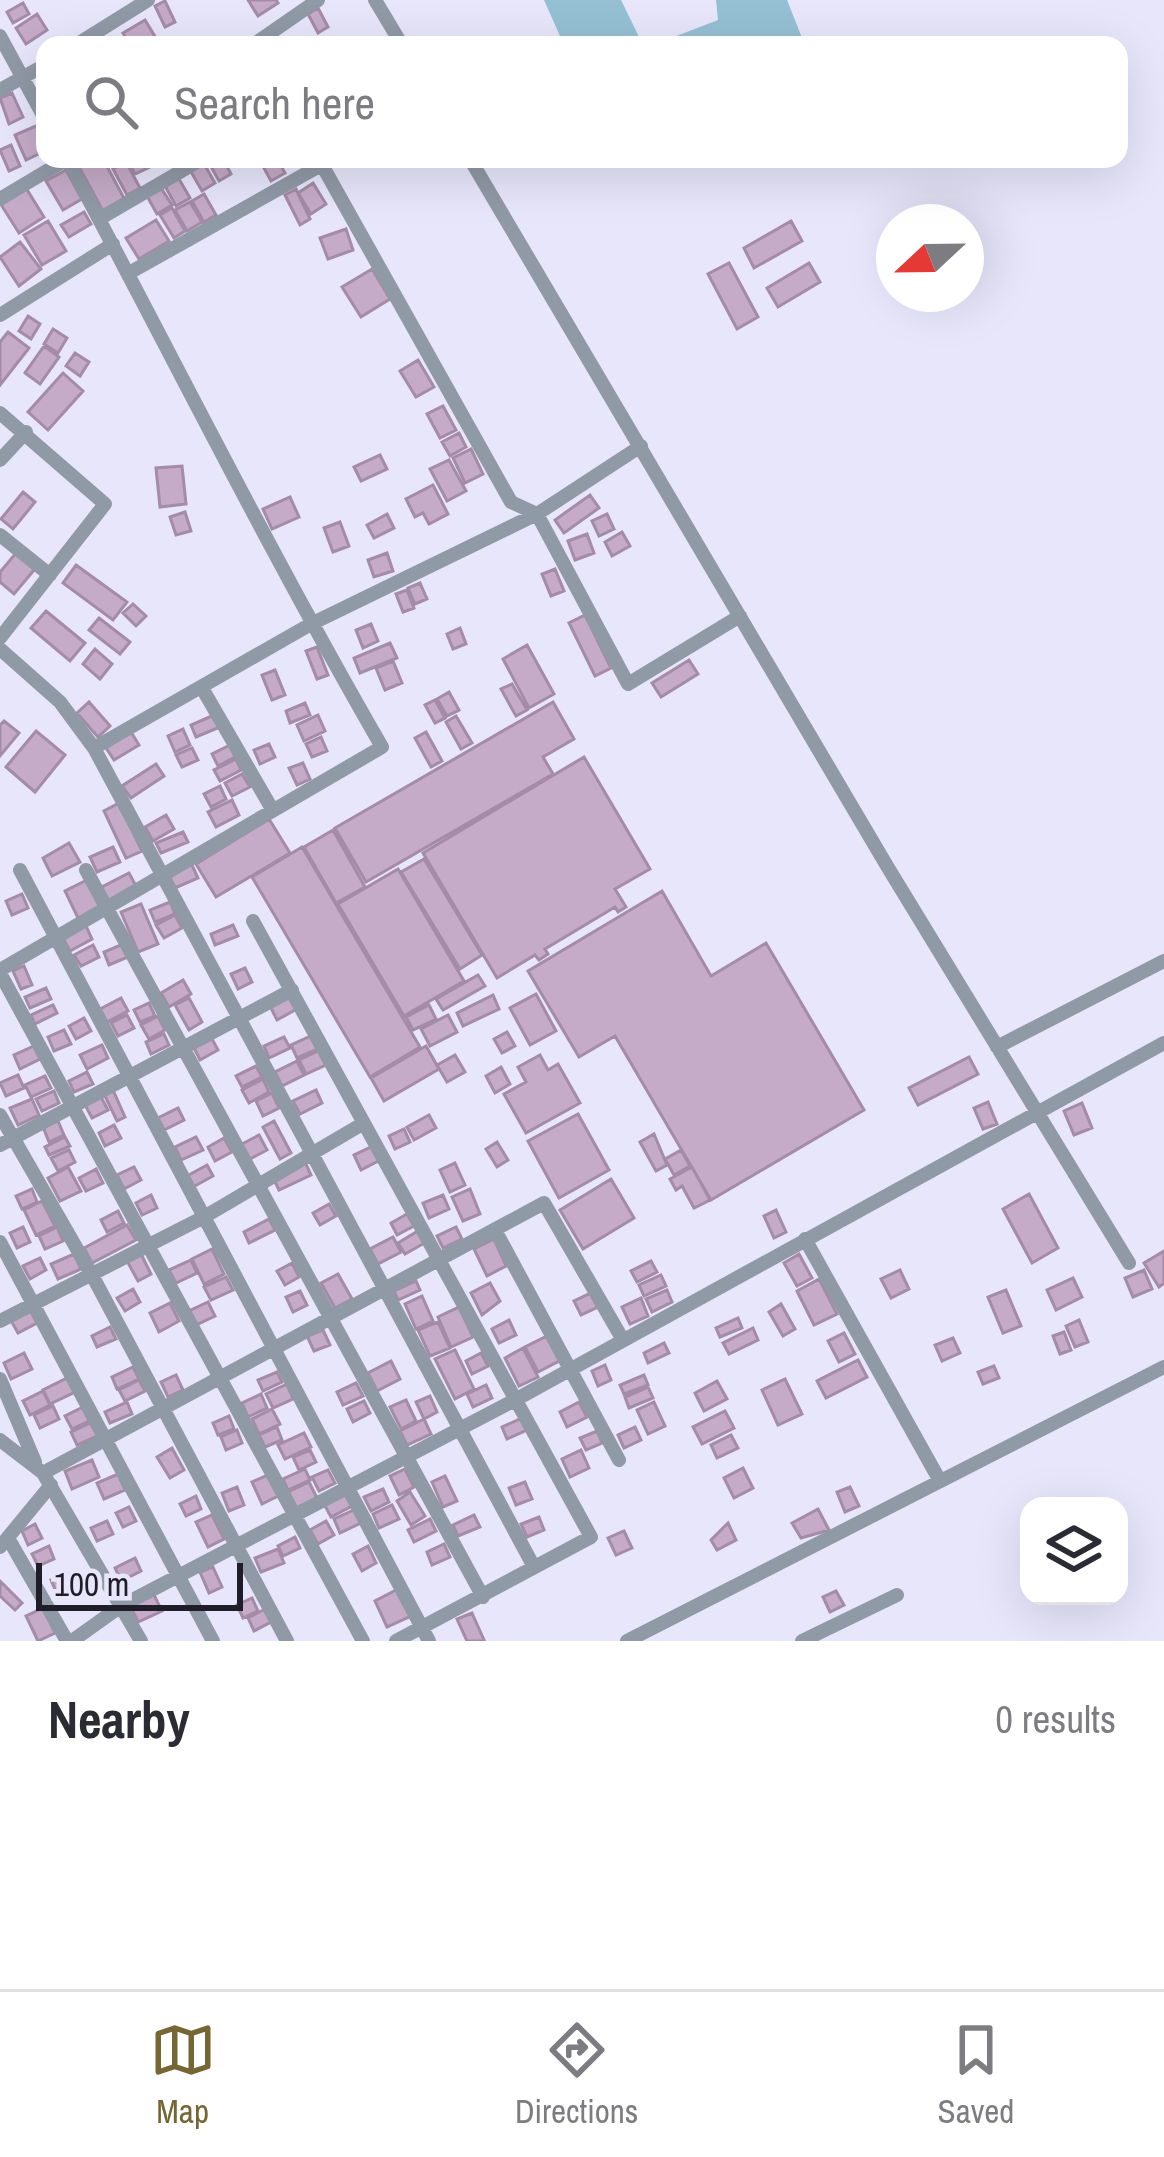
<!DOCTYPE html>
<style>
:root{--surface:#fff;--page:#f7f7f7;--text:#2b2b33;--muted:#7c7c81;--line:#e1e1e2;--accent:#756634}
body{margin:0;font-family:"Archivo Narrow",sans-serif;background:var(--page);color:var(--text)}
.controls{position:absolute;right:36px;bottom:36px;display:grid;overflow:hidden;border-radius:24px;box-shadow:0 12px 48px #0002}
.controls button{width:108px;height:108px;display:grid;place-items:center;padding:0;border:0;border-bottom:3px solid var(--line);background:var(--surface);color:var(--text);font:60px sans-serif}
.compass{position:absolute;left:876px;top:204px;width:108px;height:108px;border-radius:50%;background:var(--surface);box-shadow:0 12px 48px #0002;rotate:248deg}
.scale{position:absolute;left:36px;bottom:30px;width:207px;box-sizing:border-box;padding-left:12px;border:6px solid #1f1d2a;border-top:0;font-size:33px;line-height:42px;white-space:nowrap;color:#1f1d2a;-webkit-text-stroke:9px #e8e6fb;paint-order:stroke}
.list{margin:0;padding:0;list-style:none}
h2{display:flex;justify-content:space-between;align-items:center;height:156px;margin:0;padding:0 48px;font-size:51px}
h2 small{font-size:39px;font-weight:400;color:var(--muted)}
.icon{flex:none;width:66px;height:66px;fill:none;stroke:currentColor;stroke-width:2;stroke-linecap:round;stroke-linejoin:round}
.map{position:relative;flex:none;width:1164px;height:1641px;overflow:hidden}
.search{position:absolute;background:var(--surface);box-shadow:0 12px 48px #0002;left:36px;right:36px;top:36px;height:132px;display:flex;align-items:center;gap:30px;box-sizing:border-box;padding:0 42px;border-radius:24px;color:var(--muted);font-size:45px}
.sheet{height:348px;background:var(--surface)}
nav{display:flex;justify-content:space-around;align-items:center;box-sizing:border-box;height:168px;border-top:3px solid var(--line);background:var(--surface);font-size:33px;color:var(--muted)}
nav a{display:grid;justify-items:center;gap:6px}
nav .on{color:var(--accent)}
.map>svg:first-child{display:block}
.water{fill:#95c0d3}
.building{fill:#c5abc7;stroke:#a48ba6;stroke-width:3}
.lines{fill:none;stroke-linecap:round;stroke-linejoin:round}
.minor{stroke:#9099a6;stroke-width:14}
</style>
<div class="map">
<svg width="1164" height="1641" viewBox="0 0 1164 1641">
<rect width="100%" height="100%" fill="#e8e6fb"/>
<path class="water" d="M544 0H621L643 45H564Z
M716 0H787L804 43 653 45 718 20Z"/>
<path class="building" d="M248 0H276L278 3 258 16Z
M165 1 175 22 165 27 155 6Z
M23 3 29 14 13 23 7 12Z
M318 8 328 27 318 33 308 14Z
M37 14 47 30 26 44 16 28Z
M145 20 159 43 130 45 123 33Z
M12 93 23 117 9 124 0 98Z
M38 125 45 151 26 160 15 135Z
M11 145 20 166 9 171 0 150Z
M83 159H103L125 200 103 211 77 163Z
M127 159H151L154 165 135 174Z
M223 159 231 174 219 181 209 163Z
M259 159H277L285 173 271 181Z
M126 162 140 188 127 195 113 169Z
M203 162 215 183 202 191 190 170Z
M66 170 82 199 63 210 46 181Z
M179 179 190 198 176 206 165 186Z
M313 183 326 204 311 214 298 193Z
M26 188 44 217 19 233 0 203Z
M161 188 172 205 157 214 147 196Z
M296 189 310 219 300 225 285 195Z
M204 194 216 215 204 222 192 201Z
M190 202 202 222 187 231 175 210Z
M172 208 185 231 174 238 160 215Z
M84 212 91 224 69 237 61 225Z
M156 220 169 241 139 259 126 238Z
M48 221 66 251 42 265 24 235Z
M791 221 802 241 754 268 744 248Z
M346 229 353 250 328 259 320 238Z
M20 242 41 269 19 286 0 257Z
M729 263 758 317 737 329 708 274Z
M809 263 820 282 778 307 767 288Z
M372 269 390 299 361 317 342 287Z
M28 316 40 324 31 339 19 331Z
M53 329 67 338 58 353 44 344Z
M8 332 29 348 0 385V342Z
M44 346 59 357 40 384 25 373Z
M75 353 89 362 80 376 66 366Z
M418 360 434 387 416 397 400 371Z
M63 373 83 391 48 430 28 412Z
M443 406 456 430 440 438 427 414Z
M459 433 466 447 450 456 442 442Z
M471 449 483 474 465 483 453 458Z
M380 455 387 469 361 481 354 467Z
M449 460 466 491 447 501 430 469Z
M182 466 186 504 160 507 156 468Z
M433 485 448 514 429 524 423 513 415 517 406 499Z
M23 492 35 502 13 529 1 519Z
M590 495 599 508 564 533 555 520Z
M290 497 299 517 272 529 263 509Z
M185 512 191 531 176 535 170 517Z
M387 514 394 528 374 538 367 525Z
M607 514 614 529 599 536 592 521Z
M340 522 349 546 333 552 324 528Z
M622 532 630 546 612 556 605 542Z
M587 534 594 553 575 560 568 541Z
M16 553 35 569 14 594 0 582V572Z
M387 553 393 571 374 577 368 560Z
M76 565 127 602 113 620 63 583Z
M555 569 564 591 551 596 542 574Z
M420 583 427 599 415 604 408 588Z
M407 590 414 608 403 612 396 594Z
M133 604 146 616 136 626 123 613Z
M46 611 85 643 70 661 31 628Z
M585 615 611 668 595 676 569 623Z
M99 618 130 642 120 654 89 630Z
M371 624 378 641 363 648 356 630Z
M460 628 466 644 453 649 447 634Z
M390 643 397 658 360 673 354 658Z
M527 645 554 694 529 708 503 659Z
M317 647 328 675 317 679 306 651Z
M95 649 112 664 100 679 83 664Z
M689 660 698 674 661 697 652 683Z
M393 661 402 683 385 690 376 668Z
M275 670 285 695 272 700 262 675Z
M512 684 527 710 516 716 501 689Z
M449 692 459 710 447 716 437 699Z
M435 700 445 718 435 723 425 705Z
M89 702 110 726 98 737 77 713Z
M553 702 574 739 543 757 553 774 366 882 335 828Z
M305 703 310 715 290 723 286 711Z
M214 715 220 727 196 737 191 725Z
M318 715 325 731 304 741 297 725Z
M456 716 472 743 461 749 446 722Z
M4 721 19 733 0 756V725Z
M183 729 190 745 175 752 168 736Z
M36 731 65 755 35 792 6 767Z
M131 732 139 745 114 760 106 748Z
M426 732 442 761 431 767 415 738Z
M321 737 327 751 312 757 306 744Z
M269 744 275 757 260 764 254 750Z
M230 745 235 757 218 766 212 754Z
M192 748 198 760 182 767 176 755Z
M584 757 650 869 615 889 626 907 618 912 615 907 545 949 548 954 539 960 535 955 497 978 423 853Z
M236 759 241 770 220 781 214 770Z
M303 763 310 779 297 785 289 768Z
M156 764 164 776 131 798 122 786Z
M242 774 250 787 232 796 225 783Z
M220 786 226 799 211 807 204 794Z
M232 800 239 815 216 827 208 812Z
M119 803 142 851 126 858 104 811Z
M166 815 174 829 153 841 145 827Z
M269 819 290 853 216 897 196 864Z
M333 830 365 887 336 903 304 847Z
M183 832 188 842 161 853 156 843Z
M69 843 80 862 52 876 43 858Z
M113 847 120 862 97 872 90 857Z
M302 847 420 1047 370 1077 252 877Z
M424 859 482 955 460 969 401 872Z
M191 863 198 878 175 888 168 873Z
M398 869 464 981 404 1016 338 904Z
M129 873 136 886 107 901 100 888Z
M87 880 100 908 78 918 65 891Z
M662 891 711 976 766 943 864 1110 711 1200 615 1036 579 1057 528 971Z
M22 894 28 908 12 915 6 901Z
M170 902 175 914 155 922 150 910Z
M141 904 158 944 138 952 121 912Z
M175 915 182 928 164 938 156 925Z
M233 925 238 936 215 945 211 934Z
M86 926 92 939 70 951 63 938Z
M123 944 128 957 109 965 104 952Z
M93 945 99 957 81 966 74 955Z
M24 966 32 985 21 989 13 971Z
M245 968 252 982 238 989 231 974Z
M478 975 485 986 443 1010 436 999Z
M183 980 191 994 169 1007 161 993Z
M46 988 51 999 30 1008 25 997Z
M536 994 556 1031 530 1045 510 1008Z
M290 995 297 1009 277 1020 270 1006Z
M493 995 499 1009 463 1026 457 1013Z
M121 998 128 1011 107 1022 100 1009Z
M189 998 202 1022 189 1030 175 1005Z
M149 1003 155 1016 140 1022 134 1010Z
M53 1005 57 1013 35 1024 31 1015Z
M429 1005 436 1019 413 1030 406 1017Z
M127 1015 134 1028 118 1036 111 1023Z
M448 1015 457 1032 430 1046 421 1029Z
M158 1016 165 1030 149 1039 141 1025Z
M84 1018 91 1031 76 1039 69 1026Z
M64 1030 71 1044 54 1051 48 1037Z
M507 1032 515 1046 502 1053 494 1039Z
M164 1034 169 1045 151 1054 146 1042Z
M313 1035 320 1048 297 1058 291 1045Z
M284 1037 290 1048 269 1058 264 1046Z
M212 1039 218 1050 200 1060 194 1048Z
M102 1045 108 1058 87 1069 80 1055Z
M34 1046 40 1059 20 1069 14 1055Z
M426 1046 439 1069 384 1101 371 1078Z
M320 1050 326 1065 306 1074 299 1060Z
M455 1055 465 1072 447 1082 437 1065Z
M540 1055 548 1070 558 1064 580 1103 526 1133 504 1094 526 1082 518 1067Z
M969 1057 978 1074 918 1105 909 1088Z
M297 1061 304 1075 282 1086 275 1072Z
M256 1066 262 1077 242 1087 236 1076Z
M501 1067 510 1084 495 1093 486 1076Z
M87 1072 93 1084 74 1092 69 1081Z
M18 1075 24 1088 6 1096 0 1083Z
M45 1076 51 1088 31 1097 25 1085Z
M263 1079 269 1092 249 1103 242 1090Z
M113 1090 125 1117 117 1121 104 1094Z
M316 1090 322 1103 300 1114 293 1101Z
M54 1091 59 1103 42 1111 36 1099Z
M272 1093 279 1108 263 1116 256 1101Z
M101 1097 108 1110 92 1118 85 1105Z
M32 1099 39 1115 18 1125 10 1108Z
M988 1102 997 1124 983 1129 974 1108Z
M1082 1103 1092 1128 1074 1135 1064 1111Z
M178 1108 184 1120 164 1130 158 1118Z
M578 1114 609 1170 559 1198 528 1141Z
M429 1115 436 1128 414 1140 407 1127Z
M58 1121 64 1135 49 1142 43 1127Z
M274 1121 291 1153 280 1159 263 1127Z
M114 1125 121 1138 105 1146 99 1133Z
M404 1129 410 1142 395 1149 389 1136Z
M654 1134 667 1165 656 1171 640 1142Z
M259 1135 267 1150 248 1160 240 1145Z
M65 1137 70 1146 49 1155 45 1147Z
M196 1137 203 1150 181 1160 175 1147Z
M224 1138 232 1152 215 1161 208 1147Z
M497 1142 508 1160 497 1167 486 1149Z
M373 1146 380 1160 361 1170 354 1155Z
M69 1150 75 1162 58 1171 51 1158Z
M681 1150 690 1166 674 1175 665 1159Z
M305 1162 311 1175 279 1190 273 1178Z
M455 1163 465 1185 450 1192 440 1170Z
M207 1165 213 1176 193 1187 187 1176Z
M68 1167 81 1191 60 1201 48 1178Z
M134 1167 141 1180 124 1189 117 1175Z
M692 1167 710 1200 694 1208 682 1186 676 1190 670 1179Z
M96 1169 103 1183 86 1191 79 1178Z
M611 1179 634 1218 583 1249 560 1210Z
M32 1189 37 1202 22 1209 16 1196Z
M470 1189 480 1214 463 1221 452 1197Z
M1029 1194 1058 1248 1032 1263 1003 1209Z
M151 1195 157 1208 142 1215 136 1203Z
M443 1195 449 1209 429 1218 423 1203Z
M42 1201 55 1226 36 1235 24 1210Z
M329 1204 336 1216 320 1225 313 1213Z
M776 1210 786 1232 774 1238 764 1216Z
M118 1211 124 1223 107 1232 101 1220Z
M407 1214 414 1226 397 1235 391 1223Z
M269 1219 275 1230 249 1243 244 1232Z
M127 1225 136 1240 92 1263 84 1248Z
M23 1227 30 1242 17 1248 10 1233Z
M57 1227 63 1241 45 1249 39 1236Z
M456 1227 462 1239 443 1248 437 1236Z
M421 1229 428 1241 405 1254 398 1243Z
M393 1237 401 1252 378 1264 370 1249Z
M494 1239 506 1266 487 1276 474 1249Z
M212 1249 224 1274 204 1284 192 1259Z
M1164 1251V1283L1159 1287 1144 1263Z
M74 1254 81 1269 58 1279 51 1264Z
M141 1254 151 1274 138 1281 127 1261Z
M799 1254 812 1278 797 1286 784 1263Z
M40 1258 46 1270 30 1279 23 1266Z
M191 1260 197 1273 176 1283 169 1270Z
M651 1261 657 1272 637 1282 631 1271Z
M292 1263 299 1277 285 1285 277 1271Z
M900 1270 909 1289 891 1298 881 1279Z
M1144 1270 1152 1289 1133 1297 1125 1278Z
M338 1274 352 1299 335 1308 321 1283Z
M661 1275 666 1286 644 1296 639 1285Z
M226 1277 233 1290 211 1300 204 1287Z
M1073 1278 1082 1297 1056 1310 1047 1290Z
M819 1279 837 1314 814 1325 797 1291Z
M416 1281 420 1290 398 1300 394 1291Z
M490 1283 500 1301 482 1315 471 1293Z
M133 1289 140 1302 125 1311 117 1298Z
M667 1290 672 1302 652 1312 646 1299Z
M1006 1290 1021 1326 1003 1333 988 1297Z
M300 1291 307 1305 293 1312 286 1297Z
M593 1292 600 1306 581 1315 574 1301Z
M422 1296 433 1321 416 1329 405 1304Z
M641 1298 648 1316 630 1324 622 1307Z
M208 1302 215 1316 196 1325 189 1311Z
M170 1303 179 1321 159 1332 150 1313Z
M781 1304 795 1329 783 1336 769 1312Z
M459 1307 473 1337 451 1347 438 1317Z
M30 1309 37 1323 18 1333 10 1319Z
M738 1318 742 1328 720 1337 716 1328Z
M509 1320 516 1335 499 1343 492 1329Z
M1079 1320 1088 1342 1075 1347 1066 1326Z
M438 1322 450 1348 430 1356 418 1330Z
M110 1327 116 1339 97 1347 92 1336Z
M753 1328 758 1340 729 1354 723 1343Z
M323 1330 330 1345 314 1351 307 1336Z
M1064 1332 1071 1350 1060 1354 1053 1336Z
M844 1333 855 1354 839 1362 828 1341Z
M549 1335 561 1360 538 1372 525 1347Z
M953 1338 960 1353 942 1361 935 1345Z
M664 1343 669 1353 648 1363 644 1353Z
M523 1348 538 1377 519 1386 505 1358Z
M455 1350 474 1389 455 1399 435 1359Z
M24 1353 32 1369 11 1379 4 1363Z
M481 1353 488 1366 472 1374 466 1361Z
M858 1360 867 1377 826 1398 817 1381Z
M391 1361 400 1379 377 1391 368 1373Z
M605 1365 611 1380 598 1386 592 1371Z
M994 1366 999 1378 983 1384 978 1372Z
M133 1367 139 1379 117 1389 112 1377Z
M277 1372 282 1382 263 1391 258 1380Z
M176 1375 183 1390 168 1397 161 1382Z
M644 1375 648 1385 624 1394 620 1385Z
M67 1378 75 1392 50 1404 43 1390Z
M785 1379 802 1414 778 1425 762 1390Z
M139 1380 145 1391 125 1401 119 1390Z
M717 1381 727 1399 704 1411 695 1393Z
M356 1383 363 1396 343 1405 337 1392Z
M287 1384 293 1399 273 1408 266 1394Z
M486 1385 492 1398 473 1407 467 1394Z
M648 1387 653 1398 629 1408 625 1397Z
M43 1391 50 1405 30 1415 23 1401Z
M261 1394 267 1408 248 1417 242 1403Z
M430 1396 437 1412 424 1419 416 1402Z
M406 1400 416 1421 401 1429 390 1407Z
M364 1401 370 1413 353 1422 347 1409Z
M127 1402 132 1414 110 1423 105 1412Z
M579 1402 587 1417 567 1427 560 1412Z
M654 1402 665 1426 648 1434 637 1410Z
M53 1406 59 1419 40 1428 34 1415Z
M83 1407 89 1421 72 1429 65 1416Z
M272 1409 280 1424 259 1434 252 1419Z
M725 1411 734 1428 702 1444 693 1427Z
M229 1416 234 1429 218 1435 213 1423Z
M522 1418 527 1430 507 1439 502 1427Z
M424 1419 431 1434 407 1445 400 1431Z
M95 1421 101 1434 77 1445 71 1432Z
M277 1427 282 1440 265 1447 259 1435Z
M635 1427 641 1440 624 1448 618 1435Z
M237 1430 242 1443 226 1450 221 1437Z
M597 1431 602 1443 586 1450 580 1438Z
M304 1433 311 1447 285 1459 278 1445Z
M731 1435 738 1448 717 1458 711 1445Z
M172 1448 184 1470 170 1478 157 1457Z
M310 1450 316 1462 299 1470 293 1457Z
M581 1450 589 1468 570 1477 562 1459Z
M92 1460 99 1477 72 1489 65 1471Z
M743 1468 753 1488 734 1498 724 1478Z
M305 1469 310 1480 288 1490 283 1479Z
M405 1469 414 1487 399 1495 390 1476Z
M328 1470 335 1483 319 1491 312 1477Z
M118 1474 125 1490 104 1499 97 1483Z
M268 1475 278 1496 262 1504 252 1482Z
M445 1476 457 1501 443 1507 432 1482Z
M309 1482 317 1498 296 1508 288 1492Z
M525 1482 532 1499 516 1505 509 1488Z
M237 1487 244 1505 229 1511 222 1493Z
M850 1487 859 1506 845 1512 837 1492Z
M383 1489 389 1502 371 1511 364 1497Z
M410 1492 425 1516 411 1525 397 1501Z
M346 1493 352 1506 331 1517 324 1504Z
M196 1496 201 1509 186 1516 180 1504Z
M392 1505 399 1519 379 1528 373 1514Z
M129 1507 136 1521 123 1527 116 1513Z
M356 1509 363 1522 340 1533 334 1519Z
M818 1509 829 1530 801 1538 792 1523Z
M212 1515 224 1539 208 1547 196 1522Z
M474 1515 480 1527 458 1536 453 1525Z
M539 1517 544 1530 527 1537 521 1524Z
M430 1519 436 1531 414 1542 408 1530Z
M107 1521 113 1534 97 1541 91 1528Z
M326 1521 334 1535 318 1544 310 1530Z
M728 1523 736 1540 717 1550 711 1540Z
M35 1524 42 1538 28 1545 22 1531Z
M624 1531 632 1548 616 1555 608 1538Z
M295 1537 300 1548 283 1556 278 1546Z
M444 1544 450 1557 432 1565 427 1552Z
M49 1546 54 1559 38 1566 32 1554Z
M368 1546 376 1563 362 1571 353 1554Z
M278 1549 284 1563 261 1572 255 1558Z
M135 1558 141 1571 121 1581 115 1568Z
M213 1567 222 1587 209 1593 200 1572Z
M68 1574 74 1587 57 1594 51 1580Z
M0 1581 22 1603 15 1610 0 1596Z
M398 1589 411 1616 387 1627 375 1601Z
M836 1591 844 1605 830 1612 823 1597Z
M153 1593 162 1611 138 1622 130 1605Z
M252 1598 258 1611 243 1618 237 1605Z
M43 1608 55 1633 38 1641 26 1616Z
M265 1609 271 1622 254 1631 248 1618Z
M472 1613 484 1640 481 1641H467L457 1619Z"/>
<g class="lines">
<path class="minor" d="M375 0 402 45
M0 36 45 119
M76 45 148 0
M253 45 318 0
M0 90 45 65
M470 159 887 866 1129 1263
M322 165 511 502 537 514 628 684 740 616
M0 199 67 159
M99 219 202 159
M129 273 332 159
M0 315 113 244
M0 413 105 504 0 638
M0 460 26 432
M0 535 50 575
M0 649 60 702 94 748 534 1567
M202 688 272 809
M94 748 311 624 537 514 641 446
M20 870 429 1641
M86 870 483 1597
M253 921 591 1537 396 1641
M0 970 382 747C271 555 172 355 67 159
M0 973 363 1641
M997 1047 1164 961
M0 1115 92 1275 287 1641
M0 1145 292 990
M495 1230 619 1460
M805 1239 940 1481
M0 1242 213 1641
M0 1321 204 1217 364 1123
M0 1379 35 1462
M0 1440 43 1473 141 1641
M43 1473 544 1203 623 1340
M8 1538 67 1641
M0 1547 51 1485
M72 1641 121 1606 515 1400 1164 1043
M627 1641 1164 1367
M802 1641 897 1595"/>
</g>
</svg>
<div class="controls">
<button><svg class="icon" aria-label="layers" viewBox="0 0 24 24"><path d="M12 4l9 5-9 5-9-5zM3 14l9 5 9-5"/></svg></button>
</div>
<svg class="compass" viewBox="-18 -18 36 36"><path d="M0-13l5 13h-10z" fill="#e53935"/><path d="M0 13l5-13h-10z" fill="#7c7c81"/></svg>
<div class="scale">100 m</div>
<div class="search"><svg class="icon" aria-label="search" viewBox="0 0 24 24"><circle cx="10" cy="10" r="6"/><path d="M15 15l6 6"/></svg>Search here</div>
</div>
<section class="sheet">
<h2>Nearby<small>0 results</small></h2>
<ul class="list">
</ul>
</section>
<nav>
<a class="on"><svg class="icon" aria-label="map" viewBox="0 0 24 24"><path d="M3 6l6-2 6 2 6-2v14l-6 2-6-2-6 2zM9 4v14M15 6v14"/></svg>Map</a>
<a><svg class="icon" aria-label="directions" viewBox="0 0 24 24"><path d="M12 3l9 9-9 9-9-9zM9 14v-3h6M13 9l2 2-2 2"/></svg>Directions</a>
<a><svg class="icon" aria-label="saved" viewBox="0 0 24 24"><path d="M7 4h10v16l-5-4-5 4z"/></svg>Saved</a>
</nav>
